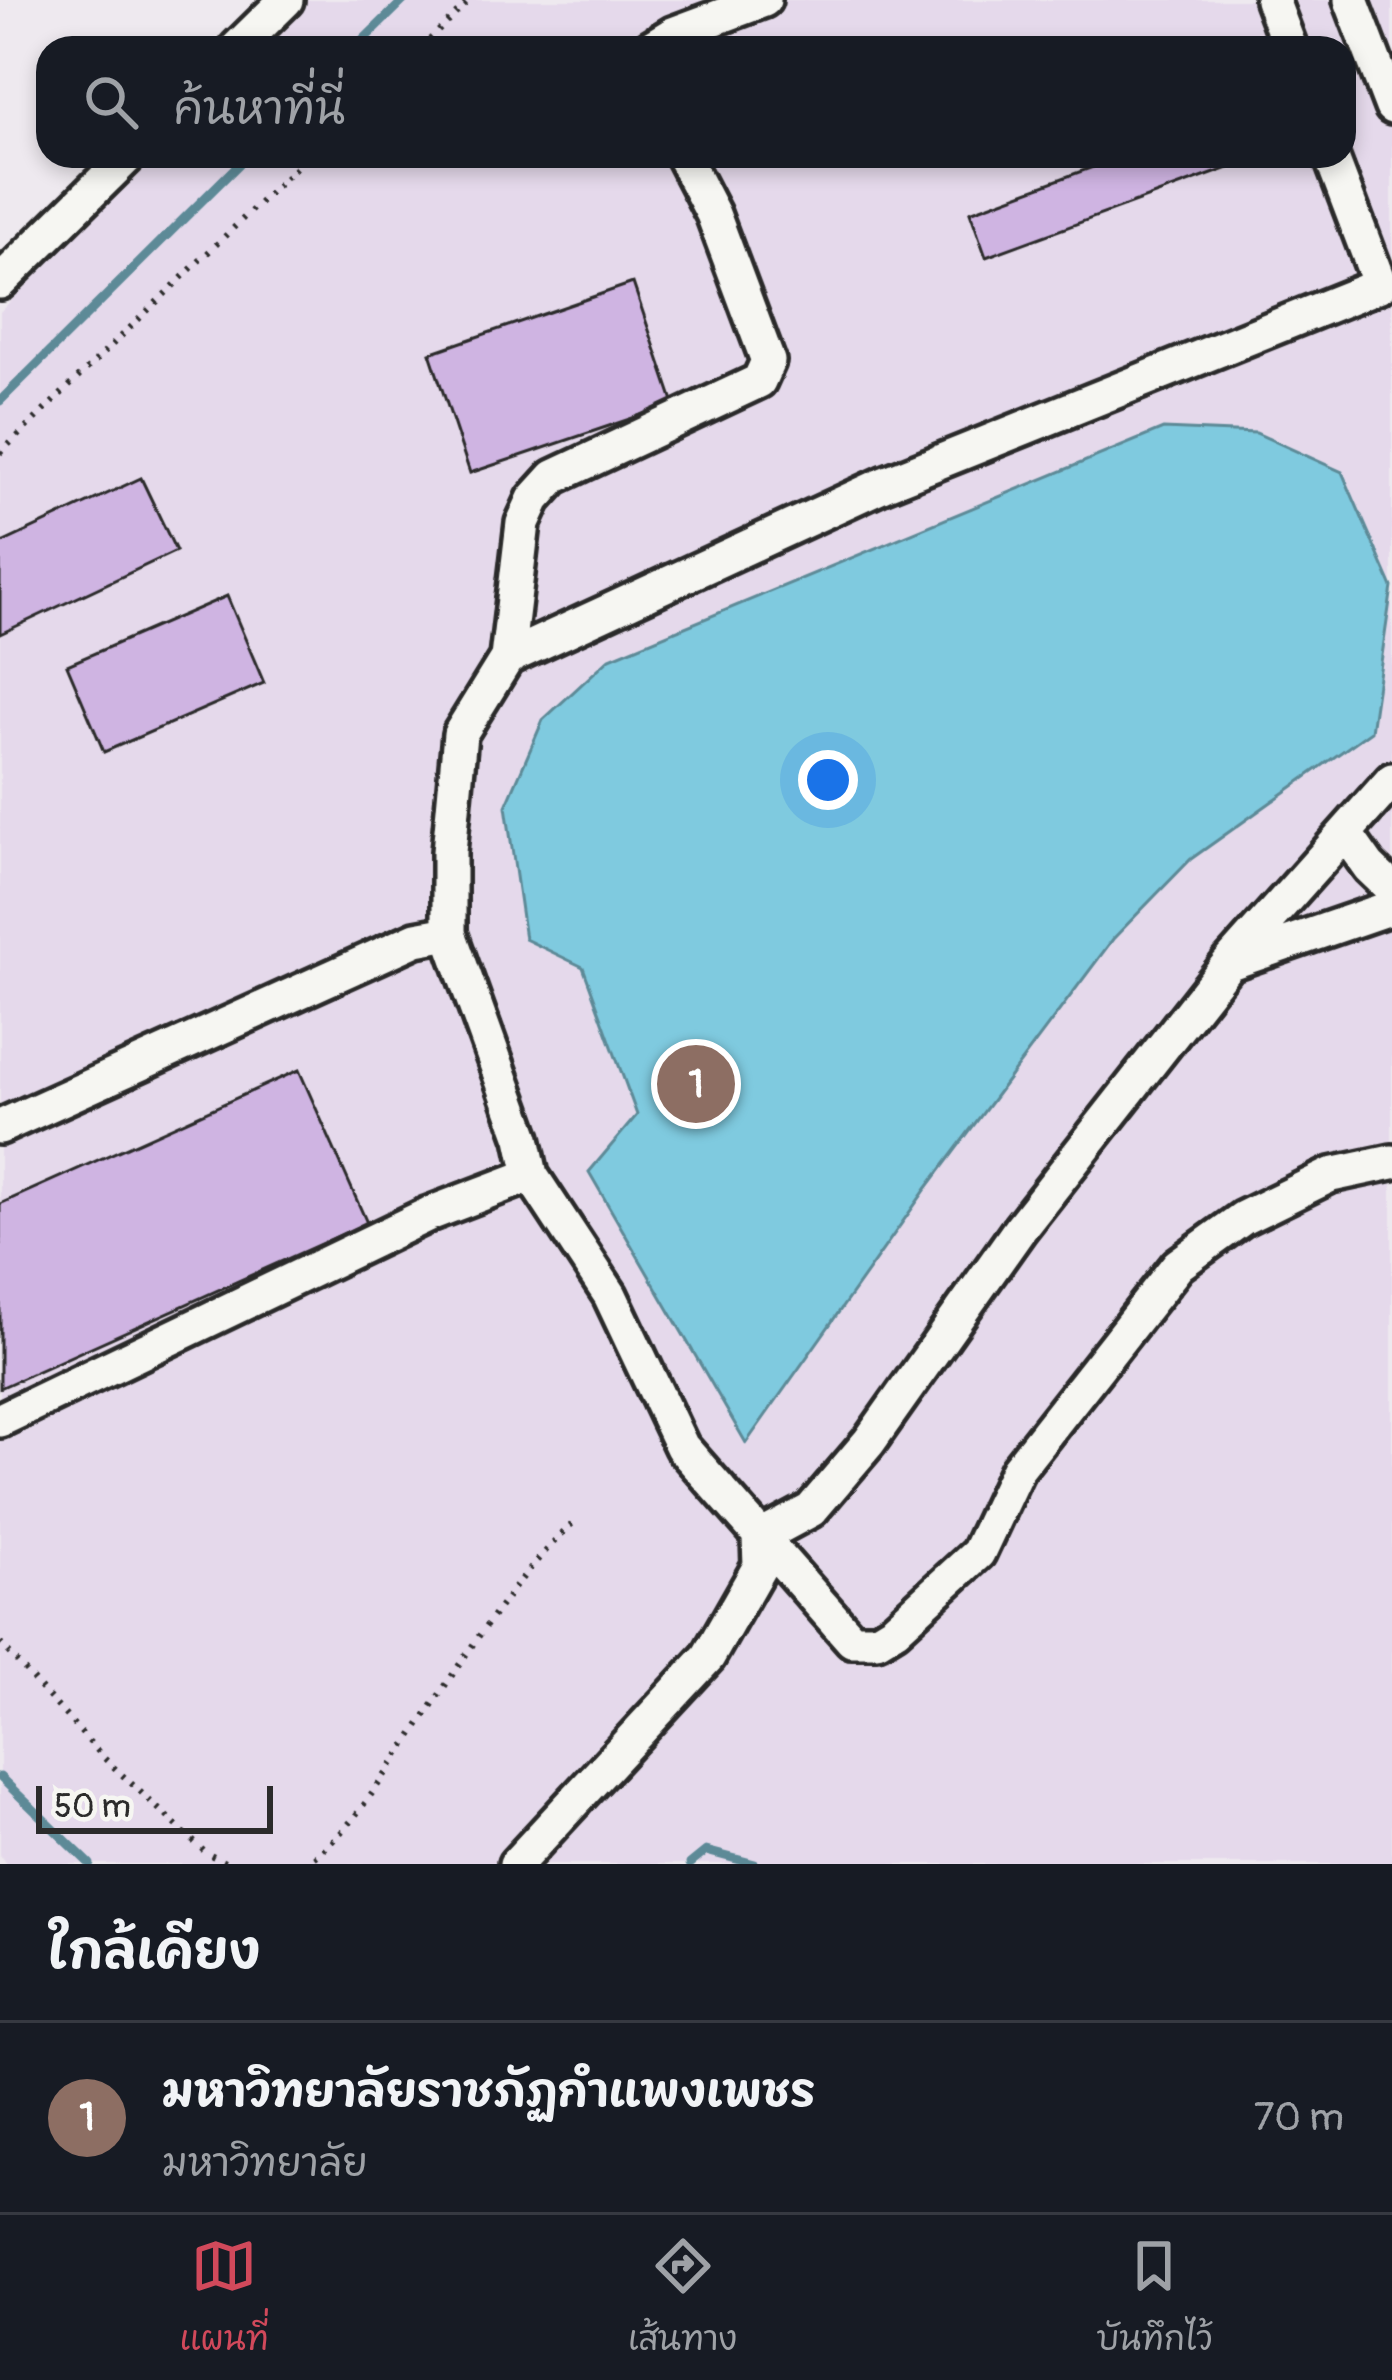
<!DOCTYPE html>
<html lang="th">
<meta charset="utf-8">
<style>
:root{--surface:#171b24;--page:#20242c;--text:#f1f3f6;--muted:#9ea1a6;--line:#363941;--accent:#d1495b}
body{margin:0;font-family:Pangolin,"Playpen Sans Thai",sans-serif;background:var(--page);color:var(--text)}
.scale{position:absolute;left:36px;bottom:30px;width:237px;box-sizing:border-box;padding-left:12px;border:6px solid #2b2b2b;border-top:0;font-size:33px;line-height:42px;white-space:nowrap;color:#2b2b2b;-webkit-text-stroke:9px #f6f6f2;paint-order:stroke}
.you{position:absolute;left:828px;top:780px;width:42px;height:42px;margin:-30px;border:9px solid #fff;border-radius:50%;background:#1a73e8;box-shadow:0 0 0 18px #1a73e833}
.badge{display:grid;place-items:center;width:78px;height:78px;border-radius:50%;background:var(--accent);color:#fff;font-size:39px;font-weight:700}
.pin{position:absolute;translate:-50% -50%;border:6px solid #fff;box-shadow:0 3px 12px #0006}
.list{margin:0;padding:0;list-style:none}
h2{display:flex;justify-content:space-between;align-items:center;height:156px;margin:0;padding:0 48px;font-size:51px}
h2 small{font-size:39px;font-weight:400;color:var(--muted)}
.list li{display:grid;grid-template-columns:78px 1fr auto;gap:36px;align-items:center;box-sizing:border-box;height:192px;padding:0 48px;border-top:3px solid var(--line)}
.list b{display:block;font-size:45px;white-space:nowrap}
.list p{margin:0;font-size:39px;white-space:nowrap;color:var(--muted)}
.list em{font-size:39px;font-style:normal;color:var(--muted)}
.icon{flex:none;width:66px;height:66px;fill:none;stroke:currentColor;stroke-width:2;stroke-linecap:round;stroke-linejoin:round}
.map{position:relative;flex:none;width:1392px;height:1864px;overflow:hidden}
.search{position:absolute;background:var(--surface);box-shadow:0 6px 18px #0003;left:36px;right:36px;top:36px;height:132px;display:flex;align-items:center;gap:30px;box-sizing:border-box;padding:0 42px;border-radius:36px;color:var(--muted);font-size:45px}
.sheet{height:348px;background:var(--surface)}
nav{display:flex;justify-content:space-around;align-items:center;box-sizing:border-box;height:168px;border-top:3px solid var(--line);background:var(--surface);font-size:33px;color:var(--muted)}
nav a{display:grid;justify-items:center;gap:6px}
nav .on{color:var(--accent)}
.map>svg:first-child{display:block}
.built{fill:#e5d9eb}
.water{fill:#7fcadf;stroke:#5d8a97;stroke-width:3}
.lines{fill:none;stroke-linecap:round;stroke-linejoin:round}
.stream{stroke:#5d8a97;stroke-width:9}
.building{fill:#cfb4e2;stroke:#2b2b2b;stroke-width:3}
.minor-casing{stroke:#2b2b2b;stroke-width:42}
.path{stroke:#2b2b2b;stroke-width:6;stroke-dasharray:3 9;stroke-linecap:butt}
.minor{stroke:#f6f6f2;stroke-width:33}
</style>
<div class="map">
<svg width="1392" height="1864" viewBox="0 0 1392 1864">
<rect width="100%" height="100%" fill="#eee9ef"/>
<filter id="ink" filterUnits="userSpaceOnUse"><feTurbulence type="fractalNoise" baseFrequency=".00833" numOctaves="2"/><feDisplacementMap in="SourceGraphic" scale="24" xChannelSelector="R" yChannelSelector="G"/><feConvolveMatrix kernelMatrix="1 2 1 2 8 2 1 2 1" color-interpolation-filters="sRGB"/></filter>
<g filter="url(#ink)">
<path class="built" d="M307 0H1392V1864H6L0 1855V312L153 156H1344V48H260Z"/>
<path class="water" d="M1163 429 1256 433 1342 472 1392 587 1371 731 1191 859 1113 939 926 1189 746 1443 589 1172 637 1115 583 967 525 939 506 806 543 720 610 658Z"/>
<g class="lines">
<path class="stream" d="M355 48 404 0
M0 401 247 156
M0 1777 90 1864
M690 1864 706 1851 755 1864"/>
</g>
<path class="building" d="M1123 156H1243L1245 162 986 257 970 212Z
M633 283 674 404 470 473 430 353Z
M141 478 176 551 0 634V544Z
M227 596 264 683 104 752 67 665Z
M299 1070 367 1223 0 1388V1204Z"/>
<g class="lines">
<defs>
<path id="minor" d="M1272 0 1290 48
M1351 0 1392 107
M237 48 286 0
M650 48 673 34 764 0
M1331 156 1380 285 884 484 507 658 460 734 449 852V933L523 1138 531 1175 610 1295 682 1447 852 1640H877L895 1629 978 1553 1017 1470 1178 1265 1243 1218 1331 1175 1392 1162
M0 282 128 156
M507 658 523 523 534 499 554 477 759 381 768 361 713 214 683 156
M1345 833 1369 867 1392 889
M1230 963 1392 907
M0 1127 416 939 449 933
M0 1420 429 1214 531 1175
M759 1538 811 1510 869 1442 1019 1230 1228 964 1392 780
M516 1864 708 1657 760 1566 759 1538"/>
</defs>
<use href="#minor" class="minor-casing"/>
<path class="path" d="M421 48 470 0
M0 453 308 156
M0 1643 104 1758 206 1853 229 1864
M304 1864C345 1838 372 1793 400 1753 454 1675 503 1590 572 1524"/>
<use href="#minor" class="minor"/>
</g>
</g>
</svg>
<div class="scale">50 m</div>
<div class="you"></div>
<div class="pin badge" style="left:696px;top:1084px;background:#8d6e63">1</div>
<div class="search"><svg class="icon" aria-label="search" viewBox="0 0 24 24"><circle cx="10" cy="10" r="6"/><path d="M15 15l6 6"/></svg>ค้นหาที่นี่</div>
</div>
<section class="sheet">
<h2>ใกล้เคียง<small></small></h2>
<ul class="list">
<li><span class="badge" style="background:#8d6e63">1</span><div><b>มหาวิทยาลัยราชภัฏกำแพงเพชร</b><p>มหาวิทยาลัย</p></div><em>70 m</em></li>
</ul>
</section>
<nav>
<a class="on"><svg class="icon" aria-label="map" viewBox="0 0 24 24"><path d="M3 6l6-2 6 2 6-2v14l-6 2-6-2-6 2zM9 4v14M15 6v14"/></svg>แผนที่</a>
<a><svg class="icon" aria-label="directions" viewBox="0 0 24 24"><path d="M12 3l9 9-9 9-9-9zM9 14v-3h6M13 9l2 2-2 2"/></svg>เส้นทาง</a>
<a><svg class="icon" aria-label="saved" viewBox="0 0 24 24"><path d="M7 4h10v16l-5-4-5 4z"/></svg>บันทึกไว้</a>
</nav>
